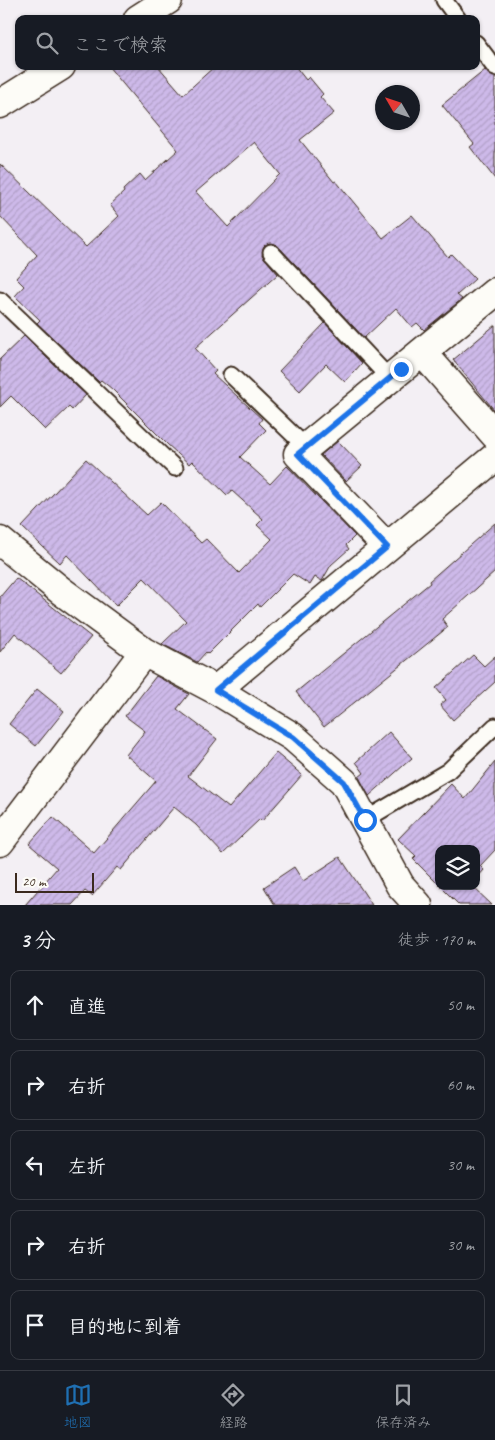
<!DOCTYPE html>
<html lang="ja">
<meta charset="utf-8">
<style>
:root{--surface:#171b24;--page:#242831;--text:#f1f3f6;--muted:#9ea1a6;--line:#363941;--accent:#1f6fb2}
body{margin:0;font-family:Caveat,"Klee One",sans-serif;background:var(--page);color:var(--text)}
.controls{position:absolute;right:15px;bottom:15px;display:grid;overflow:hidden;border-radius:10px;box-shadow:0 1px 4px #0004}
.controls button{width:45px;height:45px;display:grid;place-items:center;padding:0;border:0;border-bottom:1px solid var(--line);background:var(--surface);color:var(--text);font:25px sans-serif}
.compass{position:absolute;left:375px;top:85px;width:45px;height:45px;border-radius:50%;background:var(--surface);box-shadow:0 1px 4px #0004;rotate:309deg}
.scale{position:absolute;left:15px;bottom:12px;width:79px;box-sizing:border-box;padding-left:5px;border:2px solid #3b2a1e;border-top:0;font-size:14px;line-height:18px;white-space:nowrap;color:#3b2a1e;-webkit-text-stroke:4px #fdfcf7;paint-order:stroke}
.stop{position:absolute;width:15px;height:15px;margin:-11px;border:4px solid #1a73e8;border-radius:50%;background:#fff}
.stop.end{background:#1a73e8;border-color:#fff;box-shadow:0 1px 5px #0008}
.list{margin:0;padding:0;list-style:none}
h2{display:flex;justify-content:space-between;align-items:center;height:65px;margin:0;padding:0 20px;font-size:21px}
h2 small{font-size:16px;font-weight:400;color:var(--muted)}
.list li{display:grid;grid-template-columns:32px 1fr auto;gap:15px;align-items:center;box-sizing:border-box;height:70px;margin:0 10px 10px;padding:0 10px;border:1px solid var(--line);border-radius:10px}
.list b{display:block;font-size:19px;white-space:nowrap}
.list em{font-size:16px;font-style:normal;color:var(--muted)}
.icon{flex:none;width:28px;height:28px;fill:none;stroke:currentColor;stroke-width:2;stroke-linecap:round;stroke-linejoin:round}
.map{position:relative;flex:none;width:495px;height:905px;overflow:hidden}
.search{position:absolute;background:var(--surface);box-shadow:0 1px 4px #0004;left:15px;right:15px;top:15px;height:55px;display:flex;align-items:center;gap:12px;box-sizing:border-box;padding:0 18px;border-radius:10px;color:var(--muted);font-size:19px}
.sheet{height:465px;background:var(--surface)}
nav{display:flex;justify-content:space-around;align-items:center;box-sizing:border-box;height:70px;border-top:1px solid var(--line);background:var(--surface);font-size:14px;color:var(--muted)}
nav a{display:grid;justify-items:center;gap:2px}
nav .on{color:var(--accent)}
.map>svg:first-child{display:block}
.building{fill:url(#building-hatch);stroke:#3b2a1e;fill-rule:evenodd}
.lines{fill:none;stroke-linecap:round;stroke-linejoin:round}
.service-casing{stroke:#3b2a1e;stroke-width:19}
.minor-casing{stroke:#3b2a1e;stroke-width:31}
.service{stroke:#fdfcf7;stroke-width:15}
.minor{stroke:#fdfcf7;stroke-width:28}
.route{stroke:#1a73e8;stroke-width:6}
</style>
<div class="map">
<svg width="495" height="905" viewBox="0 0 495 905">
<defs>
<pattern id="building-hatch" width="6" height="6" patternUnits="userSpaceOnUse" patternTransform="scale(1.25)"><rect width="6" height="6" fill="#cdb9e9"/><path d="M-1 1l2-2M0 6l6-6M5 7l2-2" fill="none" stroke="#b19fc7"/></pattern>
</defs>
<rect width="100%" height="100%" fill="#f3eff4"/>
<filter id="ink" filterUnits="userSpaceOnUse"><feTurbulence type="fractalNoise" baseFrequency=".02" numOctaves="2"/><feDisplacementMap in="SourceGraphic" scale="10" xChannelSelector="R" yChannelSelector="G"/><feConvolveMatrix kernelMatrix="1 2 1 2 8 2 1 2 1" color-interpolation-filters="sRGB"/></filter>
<g filter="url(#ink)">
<path class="building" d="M108 66H158L183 95 215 66H295L306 80 309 77 323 94 320 97 334 113 300 140 334 182 336 181 383 238 412 215 448 257 451 254 475 279 457 295 462 299 424 330 417 323 412 327 396 308 364 338 278 246 269 243 264 246 262 255 278 274 195 348 216 371 213 374 262 419 259 423 266 430 240 457 270 484 287 466 355 536 346 545 349 549 331 565 322 581 315 577 310 585 293 574 260 607 258 604 208 654 206 652 197 662 162 644 186 621 144 578 116 606 67 555 60 563 22 527 86 459 147 515 161 502 201 543 206 539 239 573 272 539 257 525 263 519 232 491 227 495 192 461 189 464 167 444 112 389 101 380 99 382 37 323 40 320 15 296 24 286 16 278 37 255 0 216V164L86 247 119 216 110 205 124 192 123 190 140 174 145 180 178 150ZM254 142 280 174 228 227 196 192Z
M485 70 495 77V179L470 147 474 144 442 105Z
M325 323 362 363 345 382 326 364 300 391 279 371Z
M495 325V411L453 360Z
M24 336 86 395 72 410 69 407 45 430 11 396 0 407V359Z
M338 441 362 466 346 481 321 455Z
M495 523V572L442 619 448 627 324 727 296 692 430 583 429 581Z
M16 578 91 637 61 673 15 633 0 652V597Z
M473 655 484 666 495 656V682L453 720 440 705 446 700 436 688Z
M156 676 189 694 177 709 217 739 188 776 229 808 276 753 302 775 262 821 260 819 223 854 196 825 174 807 121 870 117 867 92 896 85 891 72 905H25L57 868 29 844 53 817 94 853 156 781 126 755 145 731 125 716Z
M37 689 64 711 36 746 9 724Z
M389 732 412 758 369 796 359 777 364 773 356 762Z
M495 762V850L480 866 484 870 476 879V849H439V885L413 859 416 856 398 839 451 784 465 799Z
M340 857 372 905H275L264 887 294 867 303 881Z
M440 886H472L492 905H459Z"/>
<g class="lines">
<defs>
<path id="service" d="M444 0 458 19
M476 43 495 68
M271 252 390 379
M0 300 175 468
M231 375 306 447
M365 820 448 771 495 726"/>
<path id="minor" d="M138 19 168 0
M0 104 61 66
M422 352 495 435
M0 541 60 590 144 652 216 690 293 737 344 782 400 885 418 905
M387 547 298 454 495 292
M216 690 495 457
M0 842 144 652"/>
</defs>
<use href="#service" class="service-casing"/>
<use href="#minor" class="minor-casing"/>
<use href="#service" class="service"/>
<use href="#minor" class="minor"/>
</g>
</g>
<g class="lines" filter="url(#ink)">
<path class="route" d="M365 820 344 782 293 737 216 690 387 547 298 454 401 369"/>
</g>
</svg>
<div class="controls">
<button><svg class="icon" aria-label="layers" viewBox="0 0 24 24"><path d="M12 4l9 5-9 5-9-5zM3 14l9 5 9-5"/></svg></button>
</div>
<svg class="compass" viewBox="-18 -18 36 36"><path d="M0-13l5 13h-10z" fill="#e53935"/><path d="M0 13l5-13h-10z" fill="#9ea1a6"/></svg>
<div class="scale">20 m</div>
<div class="stop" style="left:365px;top:820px"></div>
<div class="stop end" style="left:401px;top:369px"></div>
<div class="search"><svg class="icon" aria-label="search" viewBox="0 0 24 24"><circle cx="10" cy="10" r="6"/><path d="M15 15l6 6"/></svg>ここで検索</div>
</div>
<section class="sheet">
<h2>3 分<small>徒歩 · 170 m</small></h2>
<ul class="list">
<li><svg class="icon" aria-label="ahead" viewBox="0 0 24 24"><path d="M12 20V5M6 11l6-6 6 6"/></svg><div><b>直進</b></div><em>50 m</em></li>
<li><svg class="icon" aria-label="right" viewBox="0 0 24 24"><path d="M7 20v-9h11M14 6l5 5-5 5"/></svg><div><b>右折</b></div><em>60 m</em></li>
<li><svg class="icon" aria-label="left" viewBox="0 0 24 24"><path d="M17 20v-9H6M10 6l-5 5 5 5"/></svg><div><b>左折</b></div><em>30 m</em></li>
<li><svg class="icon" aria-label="right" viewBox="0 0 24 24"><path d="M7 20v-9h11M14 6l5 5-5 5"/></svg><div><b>右折</b></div><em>30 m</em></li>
<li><svg class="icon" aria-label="arrive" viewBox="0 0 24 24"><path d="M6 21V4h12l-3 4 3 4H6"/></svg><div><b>目的地に到着</b></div></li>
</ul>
</section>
<nav>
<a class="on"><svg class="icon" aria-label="map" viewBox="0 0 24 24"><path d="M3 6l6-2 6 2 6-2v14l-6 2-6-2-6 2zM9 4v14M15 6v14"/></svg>地図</a>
<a><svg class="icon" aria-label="directions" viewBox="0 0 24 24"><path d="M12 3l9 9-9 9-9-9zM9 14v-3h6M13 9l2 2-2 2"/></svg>経路</a>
<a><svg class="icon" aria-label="saved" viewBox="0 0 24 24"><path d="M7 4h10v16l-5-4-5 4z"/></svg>保存済み</a>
</nav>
